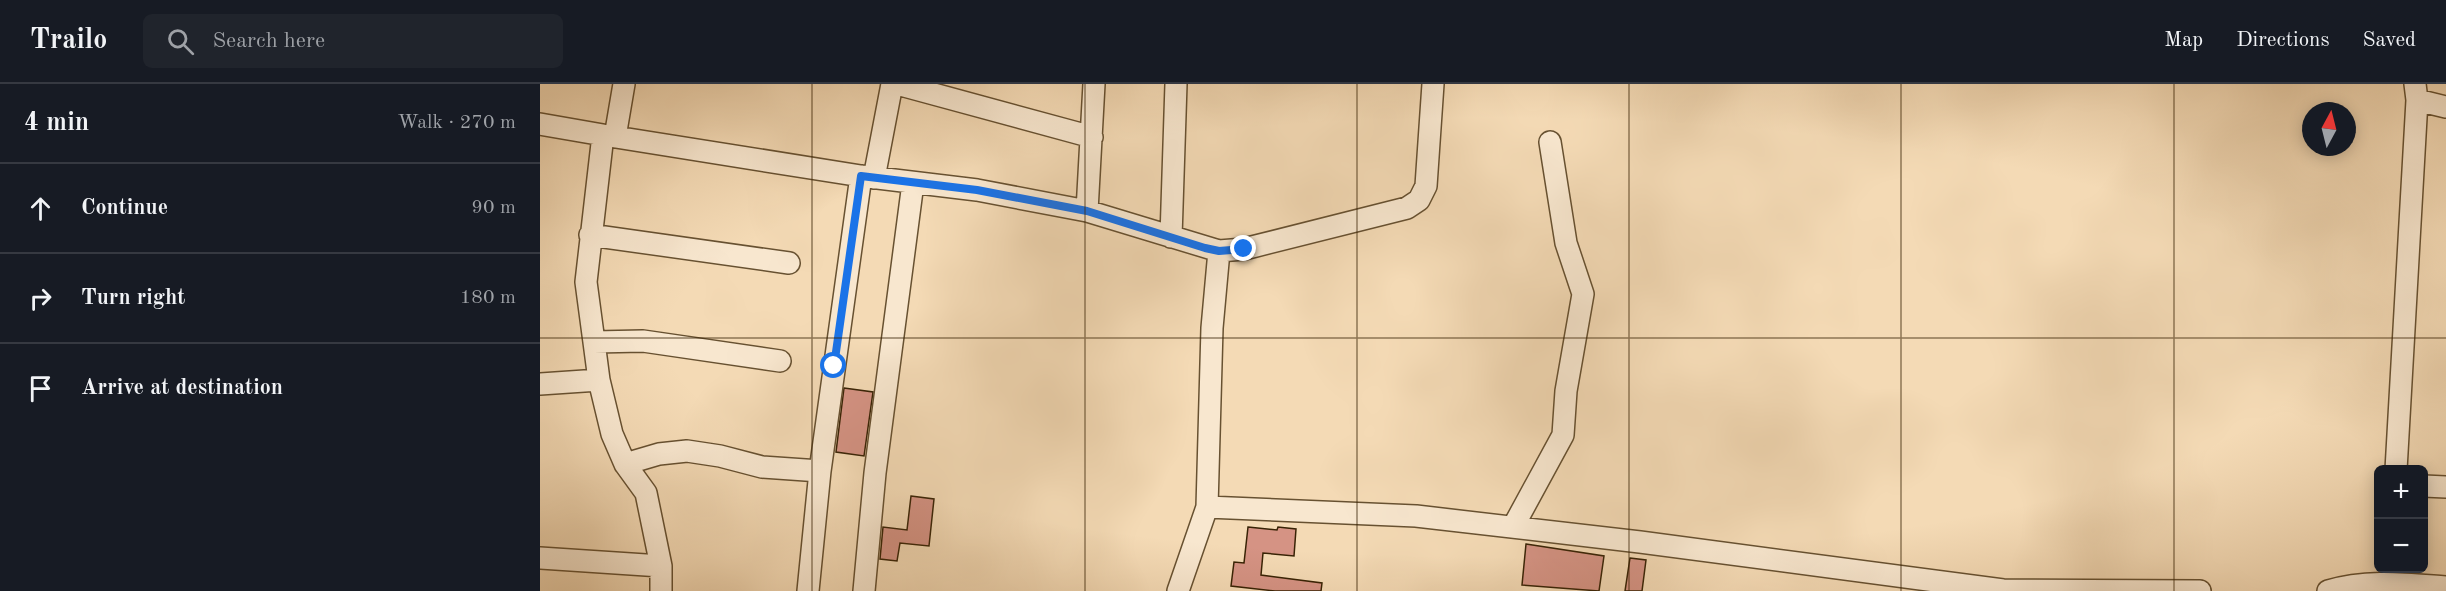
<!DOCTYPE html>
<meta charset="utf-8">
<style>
:root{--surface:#171b24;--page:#20242c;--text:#f1f3f6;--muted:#9ea1a6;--line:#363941}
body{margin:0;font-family:"Old Standard TT",serif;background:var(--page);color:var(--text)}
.controls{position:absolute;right:18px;bottom:18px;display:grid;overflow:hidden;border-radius:9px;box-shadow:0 3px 15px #0003}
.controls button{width:54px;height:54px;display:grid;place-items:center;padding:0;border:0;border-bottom:2px solid var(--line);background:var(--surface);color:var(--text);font:30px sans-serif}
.compass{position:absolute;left:1762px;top:18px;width:54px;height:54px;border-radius:50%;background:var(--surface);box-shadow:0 3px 15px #0003;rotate:7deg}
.stop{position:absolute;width:18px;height:18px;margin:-14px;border:4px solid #1a73e8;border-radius:50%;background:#fff}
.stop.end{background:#1a73e8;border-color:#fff;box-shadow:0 2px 6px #0008}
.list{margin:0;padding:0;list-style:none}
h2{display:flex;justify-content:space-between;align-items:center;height:78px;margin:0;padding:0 24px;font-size:26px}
h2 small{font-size:20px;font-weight:400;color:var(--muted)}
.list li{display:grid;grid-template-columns:39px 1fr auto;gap:18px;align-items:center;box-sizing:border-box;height:90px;padding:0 24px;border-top:2px solid var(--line)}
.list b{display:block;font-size:22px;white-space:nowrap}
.list em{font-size:20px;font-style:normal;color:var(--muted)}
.icon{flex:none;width:33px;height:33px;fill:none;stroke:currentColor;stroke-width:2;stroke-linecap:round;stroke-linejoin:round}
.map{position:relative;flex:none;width:1906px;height:507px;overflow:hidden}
header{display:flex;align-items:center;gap:36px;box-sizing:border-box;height:84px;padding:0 30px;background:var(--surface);border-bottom:2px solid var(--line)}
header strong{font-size:28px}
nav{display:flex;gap:33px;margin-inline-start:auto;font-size:21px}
.search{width:420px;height:54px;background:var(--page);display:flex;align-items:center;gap:15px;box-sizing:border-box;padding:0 21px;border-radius:9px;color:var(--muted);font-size:22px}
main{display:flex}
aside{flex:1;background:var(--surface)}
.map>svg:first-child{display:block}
.building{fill:#d59384;stroke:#382305;stroke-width:1.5}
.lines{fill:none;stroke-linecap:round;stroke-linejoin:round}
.minor-casing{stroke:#675131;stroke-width:24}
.minor{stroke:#f8e7cf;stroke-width:21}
.route{stroke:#1a73e8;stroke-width:8}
.grid{fill:none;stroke:#382305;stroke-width:1.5;stroke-opacity:0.55}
</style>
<header>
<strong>Trailo</strong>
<div class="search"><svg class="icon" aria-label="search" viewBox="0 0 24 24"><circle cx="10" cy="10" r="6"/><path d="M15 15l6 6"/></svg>Search here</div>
<nav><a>Map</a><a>Directions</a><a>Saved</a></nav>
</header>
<main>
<aside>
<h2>4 min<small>Walk · 270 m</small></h2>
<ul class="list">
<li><svg class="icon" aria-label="ahead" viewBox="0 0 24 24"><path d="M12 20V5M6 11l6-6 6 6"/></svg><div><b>Continue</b></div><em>90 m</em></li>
<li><svg class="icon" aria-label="right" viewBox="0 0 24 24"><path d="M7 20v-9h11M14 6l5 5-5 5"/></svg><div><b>Turn right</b></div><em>180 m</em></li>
<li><svg class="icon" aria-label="arrive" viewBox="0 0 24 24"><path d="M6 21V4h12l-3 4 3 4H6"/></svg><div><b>Arrive at destination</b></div></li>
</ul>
</aside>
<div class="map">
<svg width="1906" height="507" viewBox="0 0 1906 507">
<rect width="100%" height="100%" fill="#f4dab5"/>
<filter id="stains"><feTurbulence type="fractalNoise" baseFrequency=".00333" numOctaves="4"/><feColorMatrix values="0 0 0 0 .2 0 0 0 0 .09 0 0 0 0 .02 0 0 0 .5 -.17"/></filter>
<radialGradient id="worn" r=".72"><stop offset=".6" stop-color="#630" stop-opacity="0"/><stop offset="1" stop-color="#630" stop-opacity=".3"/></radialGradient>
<path class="building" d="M304 304 333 308 324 372 296 368Z
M371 412 394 415 389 462 360 459 357 477 340 475 343 443 367 446Z
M708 443 737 446 738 443 756 445 754 472 723 469 721 491 782 499 781 507H735L691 502 694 478 704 479Z
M986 460 1064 472 1059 507 982 501Z
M1090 474 1106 476 1102 507H1085Z"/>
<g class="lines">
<defs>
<path id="minor" d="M357 0 552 53
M1877 16 1906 23
M0 40 63 51 46 198 54 258 59 296 72 350 85 380 106 409 121 482V507
M63 51 321 92 437 106 547 127 679 167 704 165 867 124 879 116 886 102 893 0
M75 53 84 0
M334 94 352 0
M547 127 554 0
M50 151 249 179
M631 153 636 0
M54 258 103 257 240 277
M0 300 59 296
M85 380 119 370 147 367 180 372 222 383 280 387
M1856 386 1877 16 1875 0
M1884 402 1906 403
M667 423 876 432 1100 458 1463 506 1660 507
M973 443 1023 351 1026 307 1043 210 1026 159 1010 58
M0 474 121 482
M268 507 280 387 321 92
M324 507 335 389 373 99
M638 507 667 423 672 244 679 167
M1788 507C1827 495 1866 500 1906 503"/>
</defs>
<use href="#minor" class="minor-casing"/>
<use href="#minor" class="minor"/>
</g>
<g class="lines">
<path class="route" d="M294 282 321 92 437 106 547 127 665 164 679 167 704 165"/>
</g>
<path class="grid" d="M272 0V507M545 0V507M817 0V507M1089 0V507M1361 0V507M1634 0V507M0 254H1906"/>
<rect width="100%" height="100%" filter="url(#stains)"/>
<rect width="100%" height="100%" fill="url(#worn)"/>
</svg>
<div class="controls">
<button>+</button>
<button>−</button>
</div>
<svg class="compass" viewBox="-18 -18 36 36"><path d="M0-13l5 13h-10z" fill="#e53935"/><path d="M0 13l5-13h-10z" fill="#9ea1a6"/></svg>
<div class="stop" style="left:294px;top:282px"></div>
<div class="stop end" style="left:704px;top:165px"></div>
</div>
</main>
